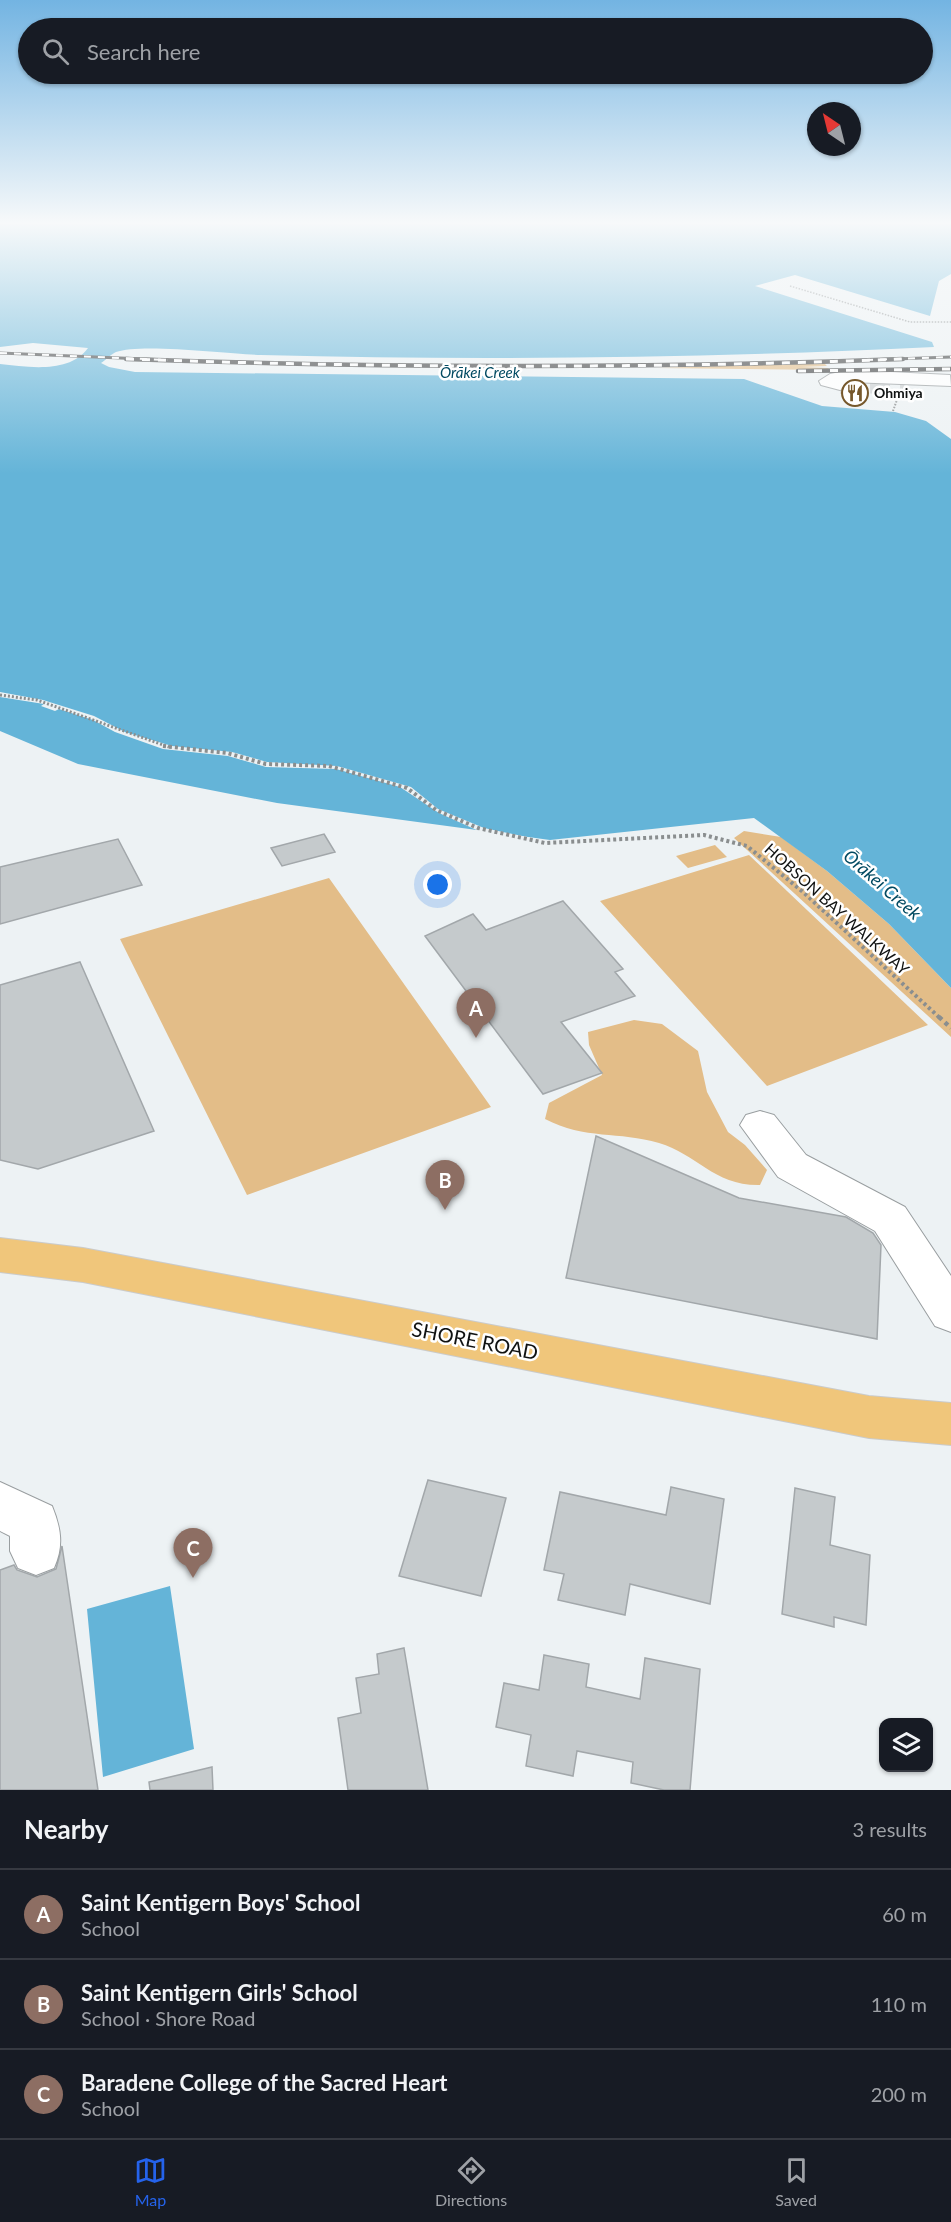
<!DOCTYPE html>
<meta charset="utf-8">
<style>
:root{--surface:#171b24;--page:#20242c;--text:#f1f3f6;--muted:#9ea1a6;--line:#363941;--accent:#2563eb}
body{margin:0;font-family:Lato,sans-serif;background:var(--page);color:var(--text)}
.controls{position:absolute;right:18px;bottom:18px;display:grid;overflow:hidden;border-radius:12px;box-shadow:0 2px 4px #0004}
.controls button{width:54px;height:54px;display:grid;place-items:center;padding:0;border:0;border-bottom:2px solid var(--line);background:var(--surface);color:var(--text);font:30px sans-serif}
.compass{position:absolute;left:807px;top:102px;width:54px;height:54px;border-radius:50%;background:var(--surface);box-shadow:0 2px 4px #0004;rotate:325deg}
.you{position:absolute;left:438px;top:885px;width:21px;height:21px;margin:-15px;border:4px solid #fff;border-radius:50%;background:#1a73e8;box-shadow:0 0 0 9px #1a73e833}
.badge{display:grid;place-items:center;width:39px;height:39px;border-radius:50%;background:var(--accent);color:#fff;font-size:20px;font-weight:700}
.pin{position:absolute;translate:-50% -50px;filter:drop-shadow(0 2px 3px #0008)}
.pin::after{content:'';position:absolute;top:32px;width:21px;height:18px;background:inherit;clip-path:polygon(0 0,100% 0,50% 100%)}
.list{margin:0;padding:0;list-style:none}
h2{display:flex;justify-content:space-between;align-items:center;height:78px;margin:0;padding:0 24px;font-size:26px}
h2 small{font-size:20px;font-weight:400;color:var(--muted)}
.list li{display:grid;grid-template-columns:39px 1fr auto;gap:18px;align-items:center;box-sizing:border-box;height:90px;padding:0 24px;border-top:2px solid var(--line)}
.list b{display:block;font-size:22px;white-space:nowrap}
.list p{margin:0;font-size:20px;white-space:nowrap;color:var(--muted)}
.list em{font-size:20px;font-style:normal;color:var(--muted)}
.icon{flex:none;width:33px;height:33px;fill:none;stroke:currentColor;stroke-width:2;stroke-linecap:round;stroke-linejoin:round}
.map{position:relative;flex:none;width:951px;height:1790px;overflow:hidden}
.search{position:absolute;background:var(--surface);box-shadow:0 2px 4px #0004;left:18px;right:18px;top:18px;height:66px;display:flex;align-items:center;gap:15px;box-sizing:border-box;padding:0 21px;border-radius:33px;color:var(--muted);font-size:22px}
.sheet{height:348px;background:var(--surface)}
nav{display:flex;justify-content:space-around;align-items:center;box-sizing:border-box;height:84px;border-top:2px solid var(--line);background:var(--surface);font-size:16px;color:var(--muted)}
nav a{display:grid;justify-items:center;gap:3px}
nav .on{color:var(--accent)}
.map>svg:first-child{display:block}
.green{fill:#e3bd88}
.water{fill:#64b4d8}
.pier{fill:#edf2f4}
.building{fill:#c5cacc;stroke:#a2a7aa;stroke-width:1.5}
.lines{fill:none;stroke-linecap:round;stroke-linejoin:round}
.minor-tunnel{stroke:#ccd0d2;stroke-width:20;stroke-dasharray:20 10;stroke-linecap:butt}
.minor-casing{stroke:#999ea0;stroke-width:2}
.major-casing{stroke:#cacbcb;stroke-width:2}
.path-far4{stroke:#8a8e8f;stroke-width:1.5;stroke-dasharray:1.5 1.5;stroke-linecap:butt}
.path-far3{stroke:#8a8e8f;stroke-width:2;stroke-dasharray:1.5 1.5;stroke-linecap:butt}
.path-far2{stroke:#8a8e8f;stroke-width:3;stroke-dasharray:2 2;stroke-linecap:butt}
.path-far1{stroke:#8a8e8f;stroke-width:4;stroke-dasharray:3 3;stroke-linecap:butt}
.path{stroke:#8a8e8f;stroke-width:4.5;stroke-dasharray:4 4;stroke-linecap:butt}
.minor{fill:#fff;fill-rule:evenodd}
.major{fill:#f0c67b;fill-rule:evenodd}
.rail-far1-casing{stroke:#3e4041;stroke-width:3}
.rail-casing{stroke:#3e4041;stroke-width:4.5}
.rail-far1{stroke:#fff;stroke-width:2;stroke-dasharray:7;stroke-linecap:butt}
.rail{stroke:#fff;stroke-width:3;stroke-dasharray:8;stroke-linecap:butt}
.labels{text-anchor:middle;stroke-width:5;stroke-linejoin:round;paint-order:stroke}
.far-poi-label{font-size:14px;font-weight:bold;fill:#101212;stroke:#fff;text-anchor:start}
.far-water-label{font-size:15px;font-style:italic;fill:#014961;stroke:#fff}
.street-label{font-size:16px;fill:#101212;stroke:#fff}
.water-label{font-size:18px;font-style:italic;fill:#014961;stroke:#fff}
.near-street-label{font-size:20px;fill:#101212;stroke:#fff}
</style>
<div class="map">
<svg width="951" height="1790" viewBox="0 0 951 1790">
<rect width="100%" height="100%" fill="#edf2f4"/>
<path class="green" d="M824 363 827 366 801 367 828 368 830 370 657 368Z
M744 831 781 837 827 871 889 924 951 988V1037L734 838Z
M715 845 727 857 688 868 676 856Z
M749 855 928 1025 767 1086 600 901Z
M329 878 491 1107 247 1195 120 939Z
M634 1020 662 1024 698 1051 707 1092 728 1132 745 1145 767 1170 760 1185C714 1186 697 1154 659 1143 619 1131 585 1140 545 1119L549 1103 602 1075 589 1045 588 1032Z"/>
<path class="water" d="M0 224H951V274L939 281 930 316 795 275 755 286 932 342 934 347C710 358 486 361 261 355 229 354 141 343 116 352 111 354 106 360 101 363L109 367 135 372 744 379 822 406 895 412 926 421 951 439V988L889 924 827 871 754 818 550 840 277 803 78 764 0 731V364C28 367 69 374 88 348L33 343 0 347Z
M170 1586 194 1749 103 1777 87 1609Z"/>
<path class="pier" d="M0 692 43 700 94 716 125 732 172 746 232 752 267 762 337 766 411 787 438 809 484 828 546 841 481 832 439 813 400 787 336 769 266 767 228 756 163 749 115 732 93 720 59 709 55 711 41 706 44 704 0 697Z"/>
<path class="building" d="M324 834 335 852 282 866 271 848Z
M118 839 142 885 0 924V867Z
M563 901 623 969 615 972 635 996 561 1022 602 1073 543 1094 425 936 473 914 486 930Z
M80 962 154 1131 38 1169 0 1160V985Z
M596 1136 739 1198 846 1217 873 1233 881 1245 877 1339 566 1278Z
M428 1480 506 1498 481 1596 399 1576Z
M671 1487 724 1499 710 1604 630 1584 625 1615 558 1600 564 1574 544 1570 560 1492 666 1515Z
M795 1488 835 1497 830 1545 870 1555 866 1625 834 1617V1627L782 1614Z
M62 1546 98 1790H0V1570L14 1565 17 1570 37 1577 56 1569Z
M404 1648 428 1790H348L338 1718 361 1713 356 1678 379 1674 377 1654Z
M544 1655 589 1664 586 1687 640 1699 645 1658 700 1669 690 1790H664L631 1783 633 1762 577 1751 573 1776 526 1766 531 1735 496 1727 504 1683 539 1690Z
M212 1767 213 1790H150L149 1782Z"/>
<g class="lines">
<path class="minor-tunnel" d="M840 384 904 383"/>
<defs>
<path id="minor" d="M850 370 950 375 951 386 850 382 847 388 840 390 821 385 819 381 830 374Z
M760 1111 774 1115 806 1155 905 1207 951 1276V1332L935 1326 875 1231 778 1177 740 1125 746 1115Z
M0 1482 52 1506C61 1528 64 1546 54 1568L36 1575 18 1568 10 1551V1536L0 1531Z"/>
<path id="major" d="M0 1238 83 1248 869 1396 951 1403V1445L869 1438 83 1282 0 1272Z"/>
</defs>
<use href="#minor" class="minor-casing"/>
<use href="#major" class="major-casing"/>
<path class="path-far4" d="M790 286 910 322H951"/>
<path class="path-far3" d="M893 411 898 397"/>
<path class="path-far2" d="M0 695 37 700 169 747"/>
<path class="path-far1" d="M163 746 227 753 266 764 329 766 407 788 436 810 478 828 545 843 704 835 747 846 803 892 941 1019"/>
<path class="path" d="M939 1017 951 1028"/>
<use href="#minor" class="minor"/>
<use href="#major" class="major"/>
<defs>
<path id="rail-far1" d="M0 353 168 360
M866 360 951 357"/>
<path id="rail" d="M126 359C385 368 644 369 903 359
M798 371 951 369"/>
</defs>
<use href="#rail-far1" class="rail-far1-casing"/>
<use href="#rail" class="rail-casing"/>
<use href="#rail-far1" class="rail-far1"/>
<use href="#rail" class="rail"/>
</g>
<linearGradient id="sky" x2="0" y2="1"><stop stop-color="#73b4e2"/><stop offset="0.47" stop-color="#f7f9fa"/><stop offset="1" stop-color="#f7f9fa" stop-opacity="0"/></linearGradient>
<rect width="951" height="474" fill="url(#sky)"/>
<defs>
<symbol id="restaurant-ring" viewBox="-11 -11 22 22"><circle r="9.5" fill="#fff" stroke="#76582c" stroke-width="1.5"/><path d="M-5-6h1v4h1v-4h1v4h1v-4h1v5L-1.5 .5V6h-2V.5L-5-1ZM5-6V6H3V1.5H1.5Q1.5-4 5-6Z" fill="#76582c"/></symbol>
</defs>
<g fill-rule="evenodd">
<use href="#restaurant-ring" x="840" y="378" width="30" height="30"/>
</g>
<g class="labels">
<g class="far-poi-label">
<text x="874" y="398">Ohmiya</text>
</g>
<g class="far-water-label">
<text x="480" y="378">Ōrākei Creek</text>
</g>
<g class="street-label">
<text transform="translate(837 909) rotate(42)" y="6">HOBSON BAY WALKWAY</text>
</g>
<g class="water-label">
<text transform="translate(882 885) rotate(41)" y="6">Ōrākei Creek</text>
</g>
<g class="near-street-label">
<text transform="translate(475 1341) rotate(11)" y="7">SHORE ROAD</text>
</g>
</g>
</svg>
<div class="controls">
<button><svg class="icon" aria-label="layers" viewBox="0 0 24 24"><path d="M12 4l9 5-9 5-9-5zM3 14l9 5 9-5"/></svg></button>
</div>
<svg class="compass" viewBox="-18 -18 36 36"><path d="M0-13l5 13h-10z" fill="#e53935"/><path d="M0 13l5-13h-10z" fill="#9ea1a6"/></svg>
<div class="you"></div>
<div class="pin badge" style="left:476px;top:1038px;background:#8d6e63">A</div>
<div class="pin badge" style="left:445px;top:1210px;background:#8d6e63">B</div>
<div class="pin badge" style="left:193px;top:1578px;background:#8d6e63">C</div>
<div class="search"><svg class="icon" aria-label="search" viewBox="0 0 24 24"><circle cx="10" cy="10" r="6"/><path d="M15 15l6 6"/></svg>Search here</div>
</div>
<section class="sheet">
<h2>Nearby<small>3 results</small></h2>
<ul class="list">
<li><span class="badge" style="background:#8d6e63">A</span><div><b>Saint Kentigern Boys' School</b><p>School</p></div><em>60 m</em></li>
<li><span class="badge" style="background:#8d6e63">B</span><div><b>Saint Kentigern Girls' School</b><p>School · Shore Road</p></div><em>110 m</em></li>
<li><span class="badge" style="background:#8d6e63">C</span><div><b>Baradene College of the Sacred Heart</b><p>School</p></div><em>200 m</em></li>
</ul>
</section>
<nav>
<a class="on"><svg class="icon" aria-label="map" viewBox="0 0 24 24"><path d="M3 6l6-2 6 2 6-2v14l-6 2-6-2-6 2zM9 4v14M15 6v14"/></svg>Map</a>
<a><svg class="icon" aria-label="directions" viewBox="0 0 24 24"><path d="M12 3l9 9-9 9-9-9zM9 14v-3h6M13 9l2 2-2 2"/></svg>Directions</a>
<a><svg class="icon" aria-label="saved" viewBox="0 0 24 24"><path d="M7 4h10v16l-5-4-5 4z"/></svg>Saved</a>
</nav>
